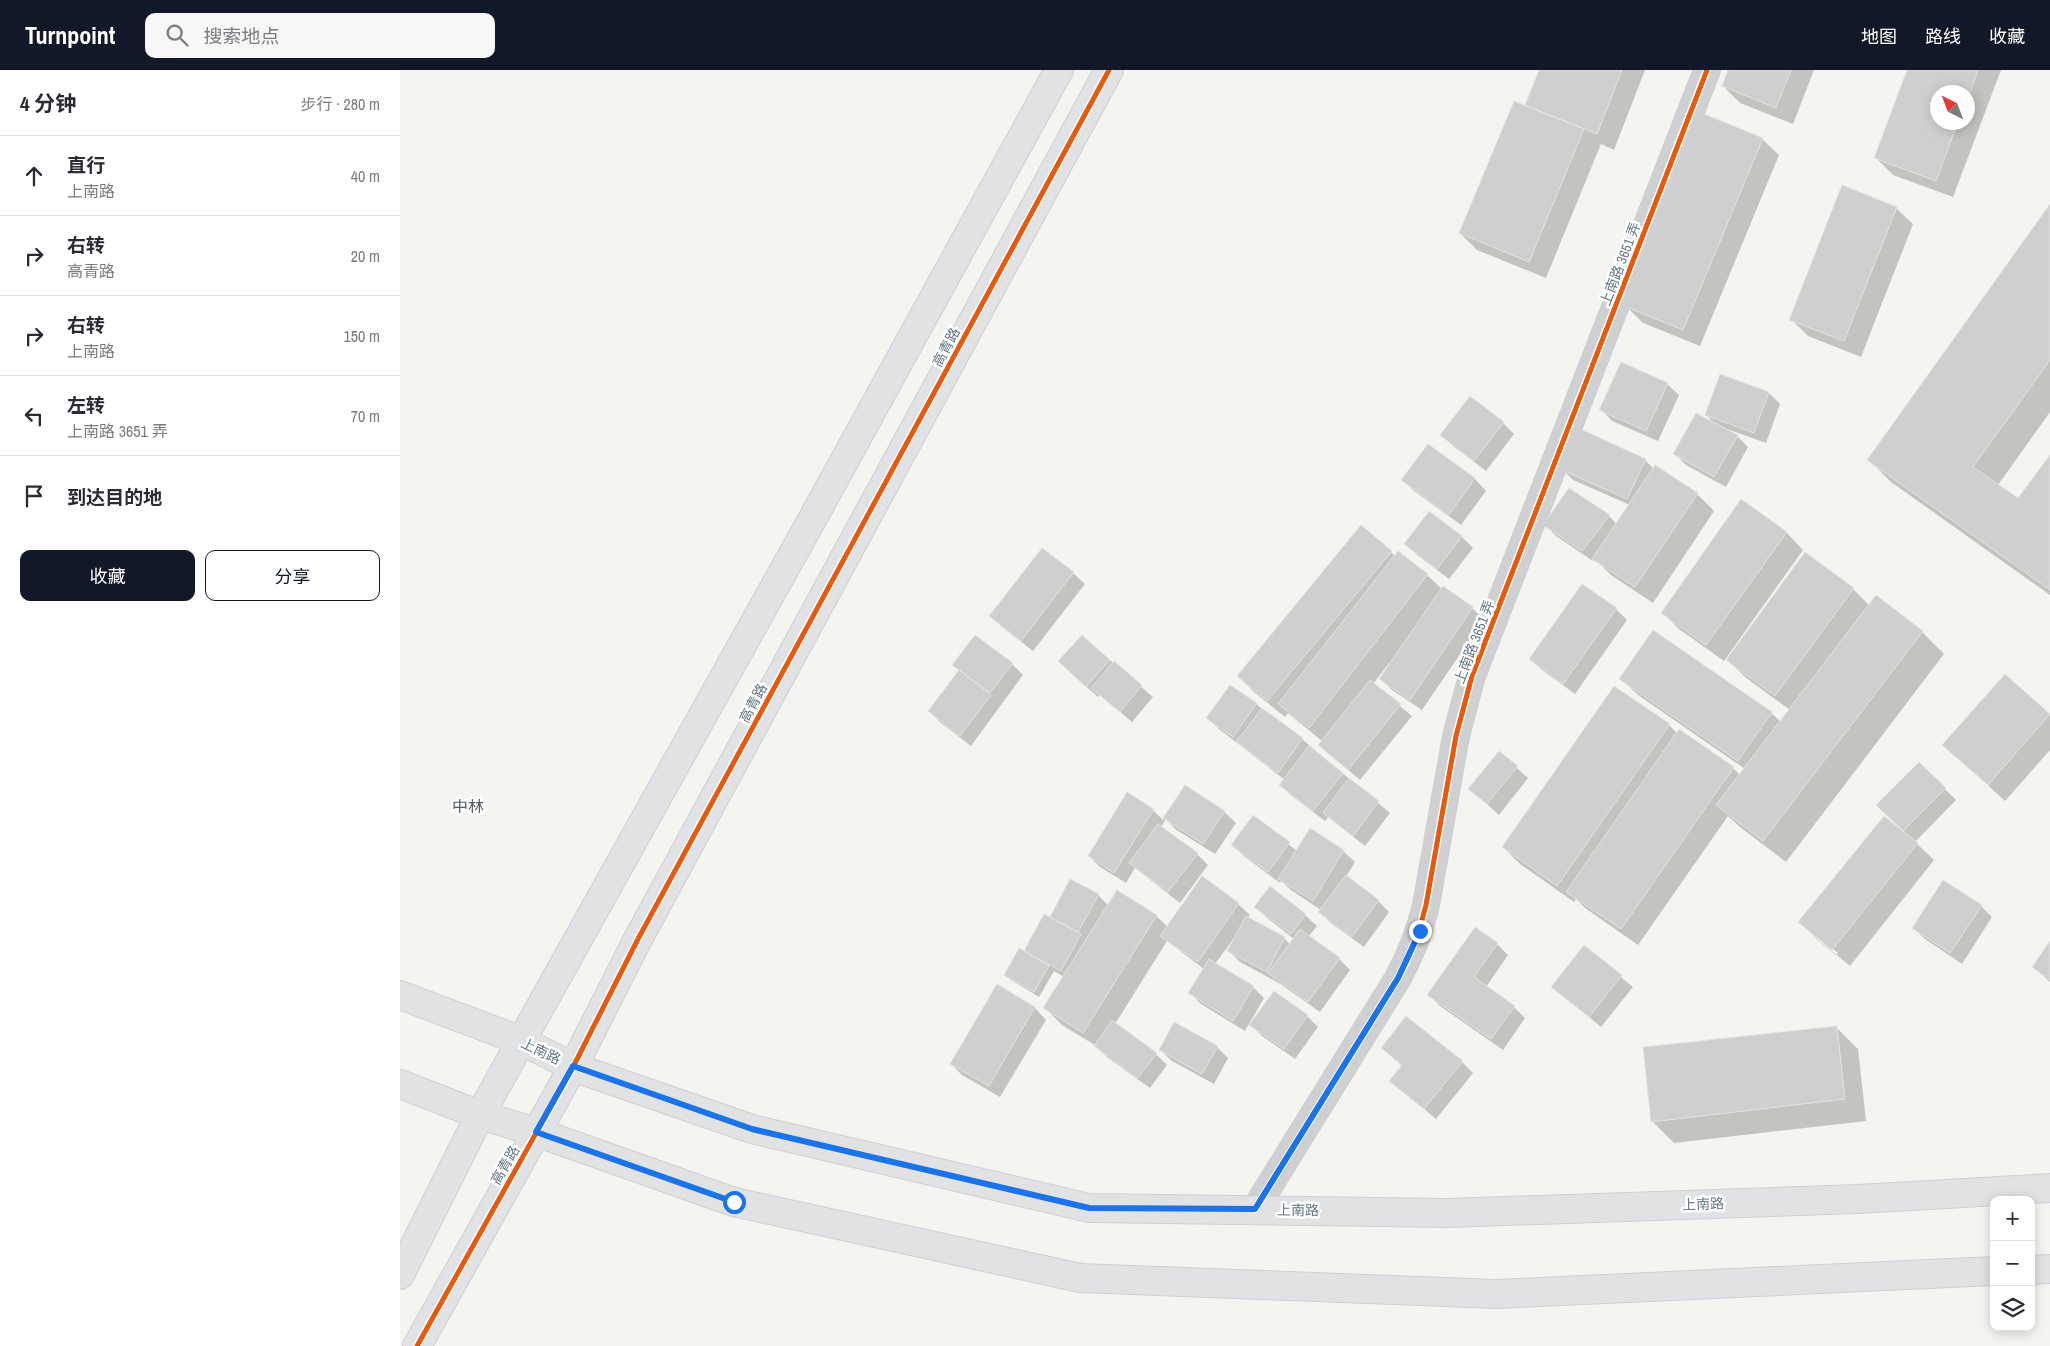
<!DOCTYPE html>
<html lang="zh">
<meta charset="utf-8">
<style>
:root{--surface:#fff;--page:#f7f7f7;--text:#2b2b33;--muted:#7c7c81;--line:#e1e1e2;--accent:#111827}
body{margin:0;font-family:"Archivo Narrow","Noto Sans SC",sans-serif;background:var(--page);color:var(--text)}
.controls{position:absolute;right:15px;bottom:15px;display:grid;overflow:hidden;border-radius:10px;box-shadow:0 2px 12px #0003}
.controls button{width:45px;height:45px;display:grid;place-items:center;padding:0;border:0;border-bottom:1px solid var(--line);background:var(--surface);color:var(--text);font:25px sans-serif}
.compass{position:absolute;left:1530px;top:15px;width:45px;height:45px;border-radius:50%;background:var(--surface);box-shadow:0 2px 12px #0003;rotate:318deg}
.stop{position:absolute;width:15px;height:15px;margin:-11px;border:4px solid #1a73e8;border-radius:50%;background:#fff}
.stop.end{background:#1a73e8;border-color:#fff;box-shadow:0 1px 5px #0008}
.list{margin:0;padding:0;list-style:none}
h2{display:flex;justify-content:space-between;align-items:center;height:65px;margin:0;padding:0 20px;font-size:21px}
h2 small{font-size:16px;font-weight:400;color:var(--muted)}
.list li{display:grid;grid-template-columns:32px 1fr auto;gap:15px;align-items:center;box-sizing:border-box;height:80px;padding:0 20px;border-top:1px solid var(--line)}
.list b{display:block;font-size:19px;white-space:nowrap}
.list p{margin:0;font-size:16px;white-space:nowrap;color:var(--muted)}
.list em{font-size:16px;font-style:normal;color:var(--muted)}
.actions{display:flex;gap:10px;padding:15px 20px}
.actions a{flex:1;padding:11px 0;border:1px solid var(--accent);border-radius:10px;text-align:center;font-size:18px;color:var(--accent)}
.actions .main{background:var(--accent);color:#fff}
.icon{flex:none;width:28px;height:28px;fill:none;stroke:currentColor;stroke-width:2;stroke-linecap:round;stroke-linejoin:round}
.map{position:relative;flex:none;width:1650px;height:1276px;overflow:hidden}
header{display:flex;align-items:center;gap:30px;box-sizing:border-box;height:70px;padding:0 25px;background:var(--accent);color:#fff}
header strong{font-size:24px}
nav{display:flex;gap:28px;margin-inline-start:auto;font-size:18px}
.search{width:350px;height:45px;background:var(--page);display:flex;align-items:center;gap:12px;box-sizing:border-box;padding:0 18px;border-radius:10px;color:var(--muted);font-size:19px}
main{display:flex}
aside{flex:1;background:var(--surface)}
.map>svg:first-child{display:block}
.shadow{fill:#0003;fill-rule:evenodd}
.building{fill:#ced0cf;stroke:#e3e3e1}
.lines{fill:none;stroke-linecap:round;stroke-linejoin:round}
.secondary-casing{stroke:#cfd1d1;stroke-width:30}
.primary-casing{stroke:#cfd1d1;stroke-width:30}
.street{stroke:#cfd0d1;stroke-width:28}
.secondary{stroke:#e1e2e3;stroke-width:28}
.primary{stroke:#e1e2e3;stroke-width:28}
.cycleway-casing{stroke:#fff;stroke-width:8}
.cycleway{stroke:#e8590c;stroke-width:5}
.route{stroke:#1a73e8;stroke-width:6}
.labels{text-anchor:middle;stroke-width:5;stroke-linejoin:round;paint-order:stroke}
.street-label{font-size:14px;fill:#627684;stroke:#fff}
.quarter-label{font-size:16px;fill:#505e68;stroke:#fff}
</style>
<header>
<strong>Turnpoint</strong>
<div class="search"><svg class="icon" aria-label="search" viewBox="0 0 24 24"><circle cx="10" cy="10" r="6"/><path d="M15 15l6 6"/></svg>搜索地点</div>
<nav><a>地图</a><a>路线</a><a>收藏</a></nav>
</header>
<main>
<aside>
<h2>4 分钟<small>步行 · 280 m</small></h2>
<ul class="list">
<li><svg class="icon" aria-label="ahead" viewBox="0 0 24 24"><path d="M12 20V5M6 11l6-6 6 6"/></svg><div><b>直行</b><p>上南路</p></div><em>40 m</em></li>
<li><svg class="icon" aria-label="right" viewBox="0 0 24 24"><path d="M7 20v-9h11M14 6l5 5-5 5"/></svg><div><b>右转</b><p>高青路</p></div><em>20 m</em></li>
<li><svg class="icon" aria-label="right" viewBox="0 0 24 24"><path d="M7 20v-9h11M14 6l5 5-5 5"/></svg><div><b>右转</b><p>上南路</p></div><em>150 m</em></li>
<li><svg class="icon" aria-label="left" viewBox="0 0 24 24"><path d="M17 20v-9H6M10 6l-5 5 5 5"/></svg><div><b>左转</b><p>上南路 3651 弄</p></div><em>70 m</em></li>
<li><svg class="icon" aria-label="arrive" viewBox="0 0 24 24"><path d="M6 21V4h12l-3 4 3 4H6"/></svg><div><b>到达目的地</b></div></li>
</ul>
<div class="actions"><a class="main">收藏</a><a>分享</a></div>
</aside>
<div class="map">
<svg width="1650" height="1276" viewBox="0 0 1650 1276">
<rect width="100%" height="100%" fill="#f4f4f1"/>
<path class="shadow" d="M1140 0H1245L1214 80 1201 74 1146 208 1077 180 1060 163 1126 37Z
M1329 0H1414L1393 54 1340 33 1323 16Z
M1509 0H1601L1553 127 1493 105 1476 88ZM1538 22H1568V52H1538Z
M1362 69 1379 85 1300 276 1243 253 1226 236Z
M1650 136V342L1598 415 1618 430 1650 387V525L1491 412 1469 390Z
M1496 138 1513 154 1461 287 1408 266 1391 249Z
M1321 305 1369 323 1380 334 1366 373 1330 360 1329 362 1337 366 1348 377 1326 417 1286 395 1274 383 1314 353 1306 345Z
M1267 314 1279 325 1258 371 1212 351 1201 339Z
M1103 353 1114 364 1086 401 1053 376 1042 365Z
M1028 376 1075 409 1086 421 1061 455 1014 421 1003 410Z
M1245 390 1254 399 1297 424 1314 441 1253 533 1211 505 1195 489 1193 491 1156 466 1145 455 1170 420 1209 446 1217 454 1230 435 1173 410 1161 398Z
M1342 431 1387 463 1403 480 1324 591 1279 559 1262 542Z
M1030 443 1062 467 1073 478 1049 509 1017 485 1006 474Z
M991 482 995 486 998 482 1027 505 1042 519 1072 538 1084 549 1022 640 992 620 981 609 991 594 989 593 973 614 1012 646 960 710 919 675 922 671 888 643 885 647 855 623 838 606Z
M673 503 685 514 633 581 602 557 590 546Z
M1453 519 1469 535 1522 562 1544 584 1386 792 1340 757 1328 746 1238 875 1185 838 1176 829 1174 832 1120 794 1103 777 1269 655 1278 664 1333 698 1340 705 1345 699 1238 625 1221 609 1371 643 1381 652 1390 640 1345 607 1328 590Z
M1216 539 1227 550 1175 624 1142 600 1130 589Z
M682 566 753 627 732 652 700 625 698 627 671 603Z
M612 594 623 605 571 676 540 652 529 641 560 601 554 595Z
M1605 606 1650 646V680L1605 731 1544 675Z
M856 634 902 669 990 743 965 776 928 747 925 751 892 726 881 715 885 710 819 659 808 648Z
M1100 683 1128 708 1099 745 1070 719Z
M1519 694 1556 730 1515 772 1534 790 1450 896 1417 869 1400 852 1505 762 1478 735ZM1416 865 1438 883 1436 885 1416 869Z
M785 717 824 742 836 753 815 784 775 759 766 749 761 757 797 784 808 795 780 833 735 798 726 813 700 797 689 786 753 740 763 750Z
M853 747 897 781H943L955 792 946 807 978 831 989 842 964 877 931 853 920 842 921 840 891 820 881 811 880 813 844 786 832 775Z
M671 810 698 825 709 836 756 846 768 857 838 834 850 845 847 848 884 868 890 874 894 869 867 848 856 837 905 845 917 856 908 867 939 889 950 900 920 942 879 913 840 892 829 881 835 869 834 868 815 894 853 917 864 928 845 961 801 934 790 923 804 899 767 871 715 954 756 984 767 995 750 1018 707 987 698 977 662 955 645 938 664 907 654 901 639 927 611 910 605 905 630 885 625 881 650 849Z
M1581 836 1592 847 1562 894 1525 869 1513 858Z
M1650 873V912L1633 897Z
M1097 874 1108 885 1086 917 1114 937 1125 948 1103 980 1040 936 1029 925Z
M1184 877 1233 917 1201 957 1153 917Z
M597 916 635 938 646 950 600 1027 562 1005 551 994Z
M907 946 918 957 895 989 862 966 851 955Z
M1436 957 1458 979 1466 1051 1274 1073 1252 1051Z
M817 977 828 988 814 1014 772 991 760 980Z
M982 978 1062 992 1073 1003 1036 1049 991 1011 1002 996Z"/>
<path class="building" d="M1139 0H1222L1197 64 1125 35Z
M1328 0H1391L1376 38 1322 16Z
M1507 0H1578L1568 28V22H1538V52H1558L1536 111 1474 88Z
M1114 31 1184 59 1129 192 1059 163Z
M1304 44 1363 68 1283 260 1224 236Z
M1442 115 1497 137 1444 271 1389 250Z
M1650 134V290L1573 397 1618 428 1650 385V520L1467 390Z
M1221 292 1268 313 1246 361 1199 340Z
M1320 304 1369 322 1354 363 1305 345Z
M1070 326 1104 352 1074 391 1040 365Z
M1296 343 1338 365 1314 407 1273 384Z
M1178 358 1246 389 1227 429 1160 399Z
M1028 374 1075 408 1049 445 1001 410Z
M1255 395 1298 423 1235 517 1192 489Z
M1169 418 1210 445 1182 481 1143 455Z
M1341 429 1387 462 1306 575 1261 543Z
M1029 441 1062 466 1037 499 1004 474Z
M961 455 992 481 867 631 837 606Z
M642 478 674 502 621 571 589 546Z
M998 481 1028 504 909 658 878 634Z
M1405 482 1454 518 1375 626 1326 590Z
M1182 514 1217 538 1163 614 1129 589Z
M1043 516 1073 537 1010 630 979 609Z
M1476 525 1523 561 1363 771 1316 735Z
M1253 560 1372 642 1338 691 1219 609Z
M575 565 613 593 590 623 552 595Z
M682 565 710 590 686 617 658 591Z
M714 591 742 615 720 642 691 618Z
M559 600 591 625 560 666 528 641Z
M1605 604 1650 644 1588 715 1542 675Z
M970 610 1001 634 948 700 918 675Z
M830 615 857 633 833 667 806 648Z
M1214 616 1270 654 1157 816 1102 777Z
M862 638 903 668 878 703 836 672Z
M1279 659 1334 697 1221 859 1166 822Z
M909 676 943 703 913 741 879 715Z
M1099 681 1118 696 1087 734 1068 719Z
M1519 692 1546 718 1503 761 1476 735Z
M949 708 979 731 953 766 923 743Z
M785 715 825 741 803 774 763 748Z
M727 722 754 739 714 803 688 786Z
M853 745 890 772 868 802 831 775Z
M1484 746 1518 773 1432 880 1398 852Z
M758 754 798 783 768 822 729 793Z
M910 758 944 780 913 831 878 809Z
M946 805 979 830 952 867 918 842Z
M802 806 839 833 798 892 760 866Z
M670 809 699 824 678 862 650 847Z
M1543 810 1582 835 1550 883 1512 858Z
M870 816 906 844 891 864 854 837Z
M717 820 757 845 683 963 643 938Z
M644 844 681 864 661 901 624 881Z
M846 846 885 867 867 902 827 881Z
M1075 857 1098 873 1074 907 1115 936 1091 969 1027 925Z
M900 859 940 888 908 932 868 903Z
M1650 871V910L1632 897Z
M1184 875 1222 905 1189 947 1151 917Z
M619 878 649 896 634 922 604 905Z
M809 889 854 916 833 951 788 923Z
M597 914 635 937 589 1016 550 994Z
M874 921 908 945 884 979 849 955Z
M1006 946 1063 991 1024 1039 989 1011 1002 995 981 978Z
M712 950 757 983 738 1008 694 976Z
M774 952 818 976 802 1004 759 980Z
M1437 956 1445 1029 1251 1052 1243 977Z"/>
<g class="lines">
<defs>
<path id="secondary" d="M0 1205 80 1045 408 457 659 0
M17 1276 173 997 238 869 709 0"/>
<path id="primary" d="M0 925 122 971 173 997 352 1059 689 1138 1048 1143 1458 1129 1650 1118
M0 1014 80 1045 136 1062 334 1132 680 1208 1096 1224 1594 1201
M1631 1200 1650 1199"/>
</defs>
<use href="#secondary" class="secondary-casing"/>
<use href="#primary" class="primary-casing"/>
<path class="street" d="M855 1139 998 908C1011 884 1020 861 1026 835L1056 666 1072 606 1307 0"/>
<use href="#secondary" class="secondary"/>
<use href="#primary" class="primary"/>
<defs>
<path id="cycleway" d="M855 1139 998 908C1011 884 1020 861 1026 835L1056 666 1072 606 1307 0
M17 1276 173 997 238 869 709 0"/>
</defs>
<use href="#cycleway" class="cycleway-casing"/>
<use href="#cycleway" class="cycleway"/>
</g>
<g class="lines">
<path class="route" d="M334 1132 136 1062 173 996 352 1059 689 1138 855 1139 998 908 1020 861"/>
</g>
<g class="labels">
<g class="street-label">
<text transform="translate(1220 194) rotate(-69)" y="5">上南路 3651 弄</text>
<text transform="translate(546 277) rotate(-62)" y="5">高青路</text>
<text transform="translate(1074 572) rotate(-69)" y="5">上南路 3651 弄</text>
<text transform="translate(353 633) rotate(-62)" y="5">高青路</text>
<text transform="translate(141 981) rotate(26)" y="5">上南路</text>
<text transform="translate(105 1095) rotate(-60)" y="5">高青路</text>
<text transform="translate(1303 1134) rotate(-2)" y="5">上南路</text>
<text transform="translate(898 1140) rotate(1)" y="5">上南路</text>
</g>
<g class="quarter-label">
<text x="68" y="742">中林</text>
</g>
</g>
</svg>
<div class="controls">
<button>+</button>
<button>−</button>
<button><svg class="icon" aria-label="layers" viewBox="0 0 24 24"><path d="M12 4l9 5-9 5-9-5zM3 14l9 5 9-5"/></svg></button>
</div>
<svg class="compass" viewBox="-18 -18 36 36"><path d="M0-13l5 13h-10z" fill="#e53935"/><path d="M0 13l5-13h-10z" fill="#7c7c81"/></svg>
<div class="stop" style="left:334px;top:1132px"></div>
<div class="stop end" style="left:1020px;top:861px"></div>
</div>
</main>
